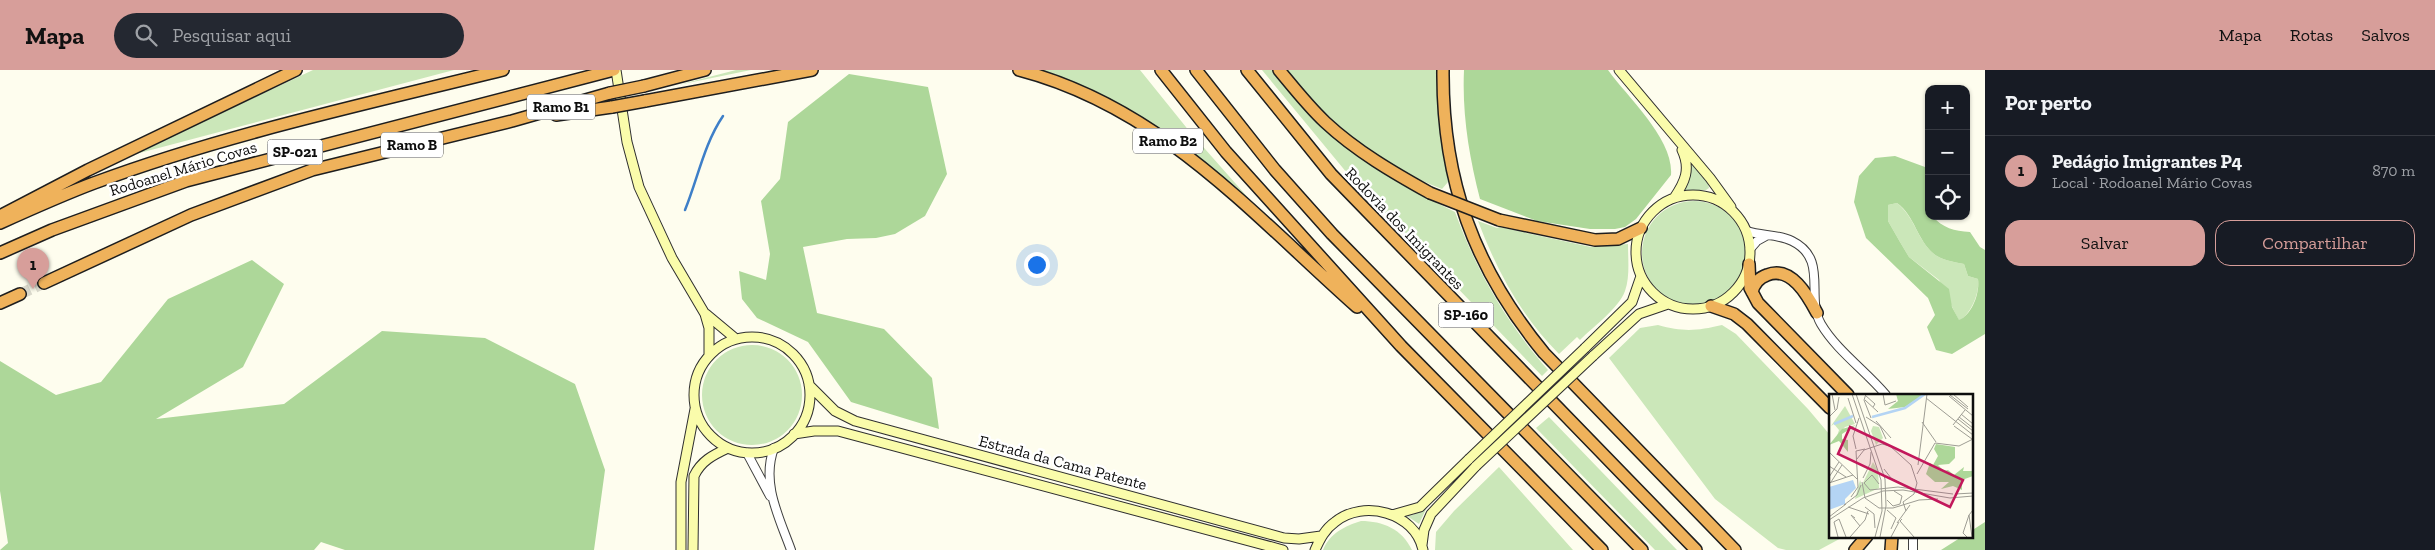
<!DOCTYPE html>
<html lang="pt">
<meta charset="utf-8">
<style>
:root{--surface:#171b24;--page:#242831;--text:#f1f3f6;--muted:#9ea1a6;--line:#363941;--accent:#d79e9a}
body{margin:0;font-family:"Zilla Slab",serif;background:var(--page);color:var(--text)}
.controls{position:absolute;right:15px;top:15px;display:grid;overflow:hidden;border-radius:10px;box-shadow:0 1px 4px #0004}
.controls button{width:45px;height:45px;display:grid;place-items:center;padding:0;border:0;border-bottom:1px solid var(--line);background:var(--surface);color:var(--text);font:25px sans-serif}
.you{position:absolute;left:1036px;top:194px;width:18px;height:18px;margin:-12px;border:4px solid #fff;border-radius:50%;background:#1a73e8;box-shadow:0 0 0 8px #1a73e833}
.badge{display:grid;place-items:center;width:32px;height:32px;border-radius:50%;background:var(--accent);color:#111;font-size:16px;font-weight:700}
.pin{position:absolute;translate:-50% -41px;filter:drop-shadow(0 1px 2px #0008)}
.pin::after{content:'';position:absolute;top:26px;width:18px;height:15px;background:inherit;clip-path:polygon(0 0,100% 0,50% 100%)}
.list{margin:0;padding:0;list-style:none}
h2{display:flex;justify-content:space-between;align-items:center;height:65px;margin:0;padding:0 20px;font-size:21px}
h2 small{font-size:16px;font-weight:400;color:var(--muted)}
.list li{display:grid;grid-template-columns:32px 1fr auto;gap:15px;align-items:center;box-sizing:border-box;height:70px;padding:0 20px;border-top:1px solid var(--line)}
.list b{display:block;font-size:19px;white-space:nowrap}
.list p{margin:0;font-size:16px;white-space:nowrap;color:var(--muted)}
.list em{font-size:16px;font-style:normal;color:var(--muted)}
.actions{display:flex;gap:10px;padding:15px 20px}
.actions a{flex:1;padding:11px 0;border:1px solid var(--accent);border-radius:15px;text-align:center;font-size:18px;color:var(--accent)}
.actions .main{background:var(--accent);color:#111}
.icon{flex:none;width:28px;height:28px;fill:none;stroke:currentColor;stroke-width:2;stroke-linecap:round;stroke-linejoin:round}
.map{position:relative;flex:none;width:1985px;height:480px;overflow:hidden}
header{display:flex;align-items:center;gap:30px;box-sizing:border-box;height:70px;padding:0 25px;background:var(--accent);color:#111}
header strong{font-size:24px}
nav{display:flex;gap:28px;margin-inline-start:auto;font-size:18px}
.search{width:350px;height:45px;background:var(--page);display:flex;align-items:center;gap:12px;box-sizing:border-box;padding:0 18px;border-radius:28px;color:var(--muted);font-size:19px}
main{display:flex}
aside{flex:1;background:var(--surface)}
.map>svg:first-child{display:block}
.green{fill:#cbe7b9}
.forest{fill:#add799;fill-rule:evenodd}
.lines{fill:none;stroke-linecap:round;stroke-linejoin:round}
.stream{stroke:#3e7fc8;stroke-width:2.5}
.motorway-tunnel{stroke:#dad9cc;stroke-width:11;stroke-dasharray:11 5.5;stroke-linecap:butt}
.tertiary-casing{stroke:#404040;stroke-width:10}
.secondary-casing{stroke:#2f2f2f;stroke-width:11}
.motorway-casing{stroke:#1e1e1e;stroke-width:14}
.tertiary{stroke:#fff;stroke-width:8}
.secondary{stroke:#fafcab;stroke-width:9}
.motorway{stroke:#efb25b;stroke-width:11}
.secondary-bridge-casing{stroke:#2f2f2f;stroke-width:11;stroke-linecap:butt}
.motorway-bridge-casing{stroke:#1e1e1e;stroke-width:14;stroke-linecap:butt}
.secondary-bridge{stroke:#fafcab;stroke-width:9}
.motorway-bridge{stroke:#efb25b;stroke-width:11}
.labels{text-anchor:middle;stroke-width:5;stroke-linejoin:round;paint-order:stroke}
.shield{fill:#fff;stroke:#565656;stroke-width:1}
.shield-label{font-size:15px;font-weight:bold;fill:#0d0d0d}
.street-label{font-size:16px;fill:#0d0d0d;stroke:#fff}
.inset-river{fill:none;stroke:#b4d4f4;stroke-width:2.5}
.inset-road{fill:none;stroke:#9e9d94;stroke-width:1}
.view{fill:#c2185b;fill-opacity:0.15;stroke:#c2185b;stroke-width:2.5}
.inset-edge{fill:none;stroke:#0d0d0d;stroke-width:2.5}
</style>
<header>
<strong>Mapa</strong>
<div class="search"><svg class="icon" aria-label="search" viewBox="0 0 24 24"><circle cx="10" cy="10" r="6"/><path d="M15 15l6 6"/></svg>Pesquisar aqui</div>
<nav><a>Mapa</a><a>Rotas</a><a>Salvos</a></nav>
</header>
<main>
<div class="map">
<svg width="1985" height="480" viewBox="0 0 1985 480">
<rect width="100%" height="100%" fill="#fefdee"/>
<path class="green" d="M313 0H454L132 85Z
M736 0H751L678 15Z
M1041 0H1140L1190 62 1266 148C1197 88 1130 29 1041 0Z
M1262 0H1272L1294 27 1437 133 1455 142C1477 202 1506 252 1548 300L1542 306 1347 103Z
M1284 0H1438L1439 53 1448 112 1442 119C1382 97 1326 49 1284 0Z
M1691 90 1708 113 1709 118 1706 120 1683 121 1690 107Z
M1642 183a52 52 0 1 1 104 0a52 52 0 1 1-104 0Z
M1897 133C1915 147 1917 170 1934 184 1941 190 1954 192 1964 194L1968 206 1978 209C1980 223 1971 244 1959 251L1939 210 1909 187 1900 172 1888 151V135Z
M1478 151 1497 158 1499 157 1591 177 1628 174C1628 189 1630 207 1625 221 1619 238 1593 257 1580 270L1577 267 1559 284C1521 246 1497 201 1478 151Z
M1658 255C1683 262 1697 261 1722 255L1736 264 1808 339 1830 365V466H1845L1819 480H1786L1778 478 1715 429 1609 288 1640 258Z
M702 325a50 50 0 1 1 100 0a50 50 0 1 1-100 0Z
M1549 347 1677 480H1655L1536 358Z
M1499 397 1573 480H1435L1436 462 1454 441Z
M1427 437 1419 454 1407 446 1413 445Z
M1361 451C1383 451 1402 459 1412 480H1323C1330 463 1345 456 1361 451Z"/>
<path class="forest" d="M1464 0H1608C1628 28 1674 69 1671 105L1636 149 1625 157 1615 159H1590L1537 151 1480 129C1469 86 1462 44 1464 0Z
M849 4 928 17 947 104 925 146 895 164 876 168 847 169 803 177 817 243 884 259 932 308 939 359 851 332 808 272 757 248 742 229 739 201 766 210 770 184 761 131 780 109 788 52Z
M1895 86 1925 97 1929 146H1932C1943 158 1954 161 1970 162L1980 177 1985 180V264L1952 284 1936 280 1927 257 1935 245 1928 228 1866 168 1854 132 1859 106 1875 88ZM1897 133C1915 146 1917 170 1934 184 1941 190 1954 192 1964 194L1968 206 1978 209C1980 223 1972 245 1959 250L1952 237 1949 219 1909 187 1900 172 1888 151V135Z
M252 190 284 214 243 297 156 349 284 334 382 261 485 268 575 314 605 400 594 480H345L321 472 314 480H0L8 473 0 421V291L56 325 101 312 168 229Z
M1985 452V480H1941L1963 466H1971V461Z"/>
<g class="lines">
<path class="stream" d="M685 140C698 108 704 74 723 46"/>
<path class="motorway-tunnel" d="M20 224 44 213"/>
<defs>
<path id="tertiary" d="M1747 161C1761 166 1778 164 1792 171 1829 189 1805 227 1821 254 1837 281 1866 301 1886 325
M1750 179 1757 171 1766 166
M774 378C761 413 779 447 791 480
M747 383 770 426
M1913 480V466"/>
<path id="secondary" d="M616 0 627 72 639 117 672 188 705 244 709 258V286
M1619 0 1710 108 1731 137
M1636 182a57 57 0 1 1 114 0a57 57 0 1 1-114 0Z
M1674 128C1685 112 1691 99 1682 80
M706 244 736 269
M694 325a58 58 0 1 1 116 0a58 58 0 1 1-116 0Z
M1585 278 1632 232 1641 206
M1593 286 1639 244 1668 234
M809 315 835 341 855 351 1284 468 1299 469 1321 466
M794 364 814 361H838L1283 480
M1392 445 1420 437 1469 389
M1422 475 1424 460 1431 444 1476 396
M681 480V412L695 339
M693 480 694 406C701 391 713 385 728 378
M1315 480C1320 469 1325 459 1335 452 1363 429 1415 442 1423 480"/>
<path id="motorway" d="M1019 0C1161 37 1251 143 1357 237
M1161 0 1226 82 1401 276 1602 480
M1196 0 1275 100 1332 164 1642 480
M1247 0 1331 104 1696 480
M1279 0C1294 18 1308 36 1325 52 1356 81 1394 103 1430 123
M1443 0C1442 110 1474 198 1544 283L1735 480
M644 16 705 0
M645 31 812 0
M556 45 612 37
M0 146 88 100 296 0
M1499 150 1595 170 1618 169 1641 158
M0 153C31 139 62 125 94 113 226 64 366 34 503 0
M0 183 52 160 186 111 614 0
M1749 194 1750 218 1758 233 1848 325
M44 213 191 145 312 100 512 51 610 23
M1752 222C1754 214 1758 208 1767 205 1791 195 1808 226 1817 243
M0 233 20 224
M1711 236 1734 244 1747 254 1830 338
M1855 480 1867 466
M1891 480 1892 466"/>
</defs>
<use href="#tertiary" class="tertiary-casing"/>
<use href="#secondary" class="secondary-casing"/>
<use href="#motorway" class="motorway-casing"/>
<use href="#tertiary" class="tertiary"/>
<use href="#secondary" class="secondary"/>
<use href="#motorway" class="motorway"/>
<defs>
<path id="secondary-bridge" d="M1469 389 1585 278
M1476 396 1593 286"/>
<path id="motorway-bridge" d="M610 23 644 16
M612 37 645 31
M1430 123 1499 150"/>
</defs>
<use href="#secondary-bridge" class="secondary-bridge-casing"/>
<use href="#motorway-bridge" class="motorway-bridge-casing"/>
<use href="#secondary-bridge" class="secondary-bridge"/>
<use href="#motorway-bridge" class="motorway-bridge"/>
</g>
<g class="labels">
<g class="shield">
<rect x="527" y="24.5" width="68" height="25" rx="4"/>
<rect x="1133" y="58.5" width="70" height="25" rx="4"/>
<rect x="381" y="62.5" width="62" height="25" rx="4"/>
<rect x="267.5" y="69.5" width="55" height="25" rx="4"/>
<rect x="1438.5" y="232.5" width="55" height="25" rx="4"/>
</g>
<g class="shield-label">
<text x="561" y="42">Ramo B1</text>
<text x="1168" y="76">Ramo B2</text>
<text x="412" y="80">Ramo B</text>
<text x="295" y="87">SP-021</text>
<text x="1466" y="250">SP-160</text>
</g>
<g class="street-label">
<text transform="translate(183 98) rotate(-17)" y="6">Rodoanel Mário Covas</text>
<text transform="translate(1405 158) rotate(46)" y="6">Rodovia dos Imigrantes</text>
<text transform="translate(1063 392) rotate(15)" y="6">Estrada da Cama Patente</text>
</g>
</g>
<g transform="translate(1829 324)">
<rect width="144" height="144" fill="#fefdee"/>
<path d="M16 12 26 30 16 33 8 42 10 36 5 30 2 32ZM44 32 50 33 54 44 47 51 42 37ZM44 68 49 77 50 94 26 105 31 86 33 91Z" fill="#cbe7b9"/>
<path d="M67 0H93L94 1 76 13 59 15 69 7ZM27 31 13 40V45L19 46V58L10 47 0 51 13 35ZM107 50 126 53V64L120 70 109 71 115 77 119 76 125 81 135 73 134 77H144V82L133 86V96L124 92 112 95 120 88H106L97 80 101 69 104 71 109 62 105 55Z" fill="#add799"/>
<path d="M24 86 27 94 16 105V110L0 116V93Z" fill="#b4d4f4"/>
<path class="inset-river" d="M43 23 76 14 96 0M5 30 24 22"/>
<path class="inset-road" d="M3 0 6 16M23 0 52 86 53 117 46 143M27 0 56 85 57 112 51 143M37 0 35 6 42 24M54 0 56 11 67 7M124 0 139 13M36 1 46 10 44 13M121 1 139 15M120 2 144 22M19 4 27 29M97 4 144 41M36 6 49 18M132 20 144 30M0 23 8 15 10 3M37 23 51 32 57 45M130 23 144 34M129 25 144 37M47 27 62 44M93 28 107 48M124 31 136 16M125 32 143 45M27 55 24 42 30 24M0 58 28 85M28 65 35 56 53 50 61 52 82 71 88 89 85 100 74 108 77 117M89 71 98 0M0 72 17 83M55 75 62 84 75 91M88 80 106 49 130 52 144 45M0 83 10 68M34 84 41 70 42 58M2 88 13 71M33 88 36 104 50 114H64L90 106 109 105M0 89 24 81M50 90 43 81 35 89 41 96 69 93 124 100M126 100 144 99M22 103 29 93 27 57 36 55M58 106 64 112 71 110 73 102 65 97M15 111 28 101 32 91M19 113 40 120M36 113 45 120 46 134M58 116 67 124 62 135M0 123 17 110M26 124 22 121 31 132M73 125 71 127 85 143M0 126 34 104 54 97 74 96 121 104 144 102M68 129 81 111M9 143 5 128 10 125 17 143M21 143 36 126 39 117M62 143 70 128M138 143 134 139 140 121M143 143 140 121 144 116"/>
<path class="view" d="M21 33 134 86 121 113 9 60Z"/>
<rect width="144" height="144" class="inset-edge"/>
</g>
</svg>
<div class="controls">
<button>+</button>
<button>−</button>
<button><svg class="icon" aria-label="locate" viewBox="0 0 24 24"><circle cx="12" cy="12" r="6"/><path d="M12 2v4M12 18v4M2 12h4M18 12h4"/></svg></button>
</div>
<div class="you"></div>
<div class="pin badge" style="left:33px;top:219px">1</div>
</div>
<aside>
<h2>Por perto<small></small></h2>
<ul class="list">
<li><span class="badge">1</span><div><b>Pedágio Imigrantes P4</b><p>Local · Rodoanel Mário Covas</p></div><em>870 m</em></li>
</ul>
<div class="actions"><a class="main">Salvar</a><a>Compartilhar</a></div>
</aside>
</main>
